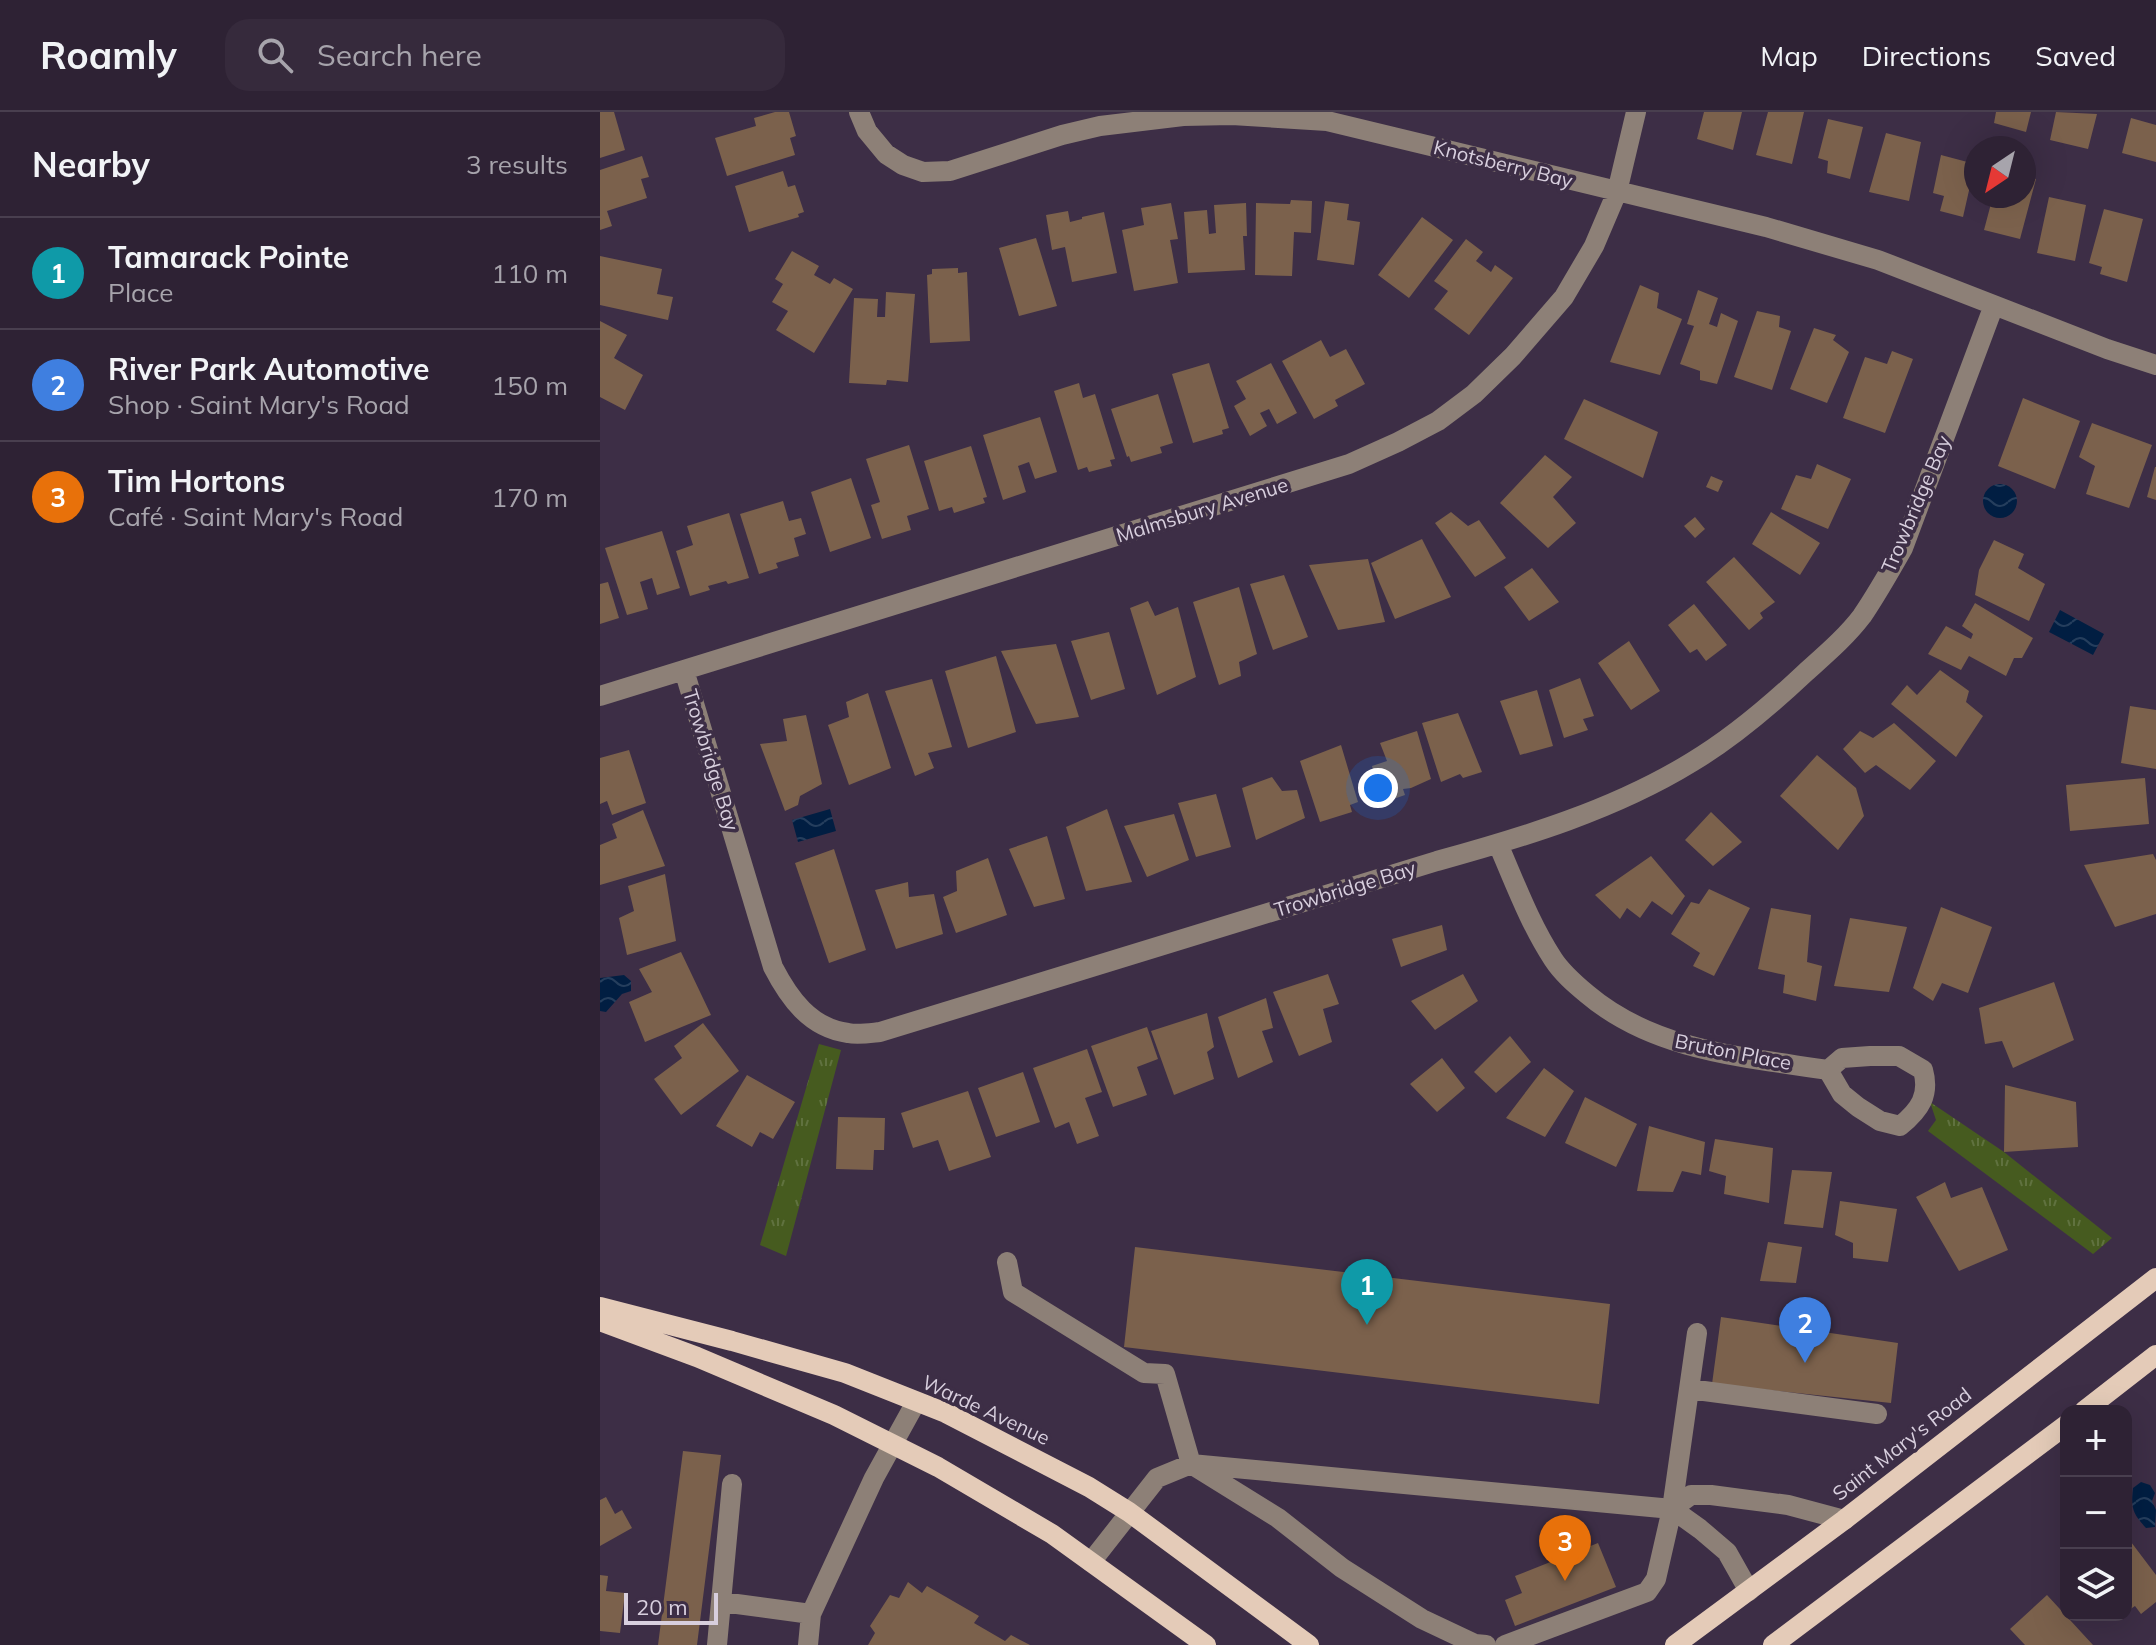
<!DOCTYPE html>
<meta charset="utf-8">
<style>
:root{--surface:#2e2234;--page:#362a3c;--text:#f1f3f6;--muted:#a7a4ac;--line:#493f4f;--accent:#1a73e8}
body{margin:0;font-family:Mulish,sans-serif;background:var(--page);color:var(--text)}
.controls{position:absolute;right:24px;bottom:24px;display:grid;overflow:hidden;border-radius:16px;box-shadow:0 8px 32px #0002}
.controls button{width:72px;height:72px;display:grid;place-items:center;padding:0;border:0;border-bottom:2px solid var(--line);background:var(--surface);color:var(--text);font:40px sans-serif}
.compass{position:absolute;left:1364px;top:24px;width:72px;height:72px;border-radius:50%;background:var(--surface);box-shadow:0 8px 32px #0002;rotate:215deg}
.scale{position:absolute;left:24px;bottom:20px;width:94px;box-sizing:border-box;padding-left:8px;border:4px solid #d8cfde;border-top:0;font-size:22px;line-height:28px;white-space:nowrap;color:#d8cfde;-webkit-text-stroke:6px #3d2e46;paint-order:stroke}
.you{position:absolute;left:778px;top:676px;width:28px;height:28px;margin:-20px;border:6px solid #fff;border-radius:50%;background:#1a73e8;box-shadow:0 0 0 12px #1a73e833}
.badge{display:grid;place-items:center;width:52px;height:52px;border-radius:50%;background:var(--accent);color:#fff;font-size:26px;font-weight:700}
.pin{position:absolute;translate:-50% -66px;filter:drop-shadow(0 2px 4px #0008)}
.pin::after{content:'';position:absolute;top:42px;width:28px;height:24px;background:inherit;clip-path:polygon(0 0,100% 0,50% 100%)}
.list{margin:0;padding:0;list-style:none}
h2{display:flex;justify-content:space-between;align-items:center;height:104px;margin:0;padding:0 32px;font-size:34px}
h2 small{font-size:26px;font-weight:400;color:var(--muted)}
.list li{display:grid;grid-template-columns:52px 1fr auto;gap:24px;align-items:center;box-sizing:border-box;height:112px;padding:0 32px;border-top:2px solid var(--line)}
.list b{display:block;font-size:30px;white-space:nowrap}
.list p{margin:0;font-size:26px;white-space:nowrap;color:var(--muted)}
.list em{font-size:26px;font-style:normal;color:var(--muted)}
.icon{flex:none;width:44px;height:44px;fill:none;stroke:currentColor;stroke-width:2;stroke-linecap:round;stroke-linejoin:round}
.map{position:relative;flex:none;width:1556px;height:1533px;overflow:hidden}
header{display:flex;align-items:center;gap:48px;box-sizing:border-box;height:112px;padding:0 40px;background:var(--surface);border-bottom:2px solid var(--line)}
header strong{font-size:38px}
nav{display:flex;gap:44px;margin-inline-start:auto;font-size:28px}
.search{width:560px;height:72px;background:var(--page);display:flex;align-items:center;gap:20px;box-sizing:border-box;padding:0 28px;border-radius:24px;color:var(--muted);font-size:30px}
main{display:flex}
aside{flex:1;background:var(--surface)}
.map>svg:first-child{display:block}
.grass{fill:url(#grass-tufts)}
.water{fill:url(#water-waves)}
.building{fill:#7b614c}
.lines{fill:none;stroke-linecap:round;stroke-linejoin:round}
.minor{stroke:#8d8077;stroke-width:20}
.major{stroke:#e4cbb8;stroke-width:20}
.labels{text-anchor:middle;stroke-width:7;stroke-linejoin:round;paint-order:stroke}
.street-label{font-size:20px;fill:#d8cfde;stroke:#3d2e46}
</style>
<header>
<strong>Roamly</strong>
<div class="search"><svg class="icon" aria-label="search" viewBox="0 0 24 24"><circle cx="10" cy="10" r="6"/><path d="M15 15l6 6"/></svg>Search here</div>
<nav><a>Map</a><a>Directions</a><a>Saved</a></nav>
</header>
<main>
<aside>
<h2>Nearby<small>3 results</small></h2>
<ul class="list">
<li><span class="badge" style="background:#0f9aa8">1</span><div><b>Tamarack Pointe</b><p>Place</p></div><em>110 m</em></li>
<li><span class="badge" style="background:#3f7fe0">2</span><div><b>River Park Automotive</b><p>Shop · Saint Mary's Road</p></div><em>150 m</em></li>
<li><span class="badge" style="background:#e8710a">3</span><div><b>Tim Hortons</b><p>Café · Saint Mary's Road</p></div><em>170 m</em></li>
</ul>
</aside>
<div class="map">
<svg width="1556" height="1533" viewBox="0 0 1556 1533">
<defs>
<pattern id="grass-tufts" width="24" height="20" patternUnits="userSpaceOnUse" patternTransform="scale(2)"><rect width="24" height="20" fill="#465b1f"/><path d="M3 7l-1-3M5 7V3M7 7l1-3M15 17l-1-3M17 17v-4M19 17l1-3" fill="none" stroke="#60723f"/></pattern>
<pattern id="water-waves" width="16" height="10" patternUnits="userSpaceOnUse" patternTransform="scale(2)"><rect width="16" height="10" fill="#011e42"/><path d="M0 5q4-4 8 0t8 0" fill="none" stroke="#253e5d"/></pattern>
</defs>
<rect width="100%" height="100%" fill="#3d2e46"/>
<path class="grass" d="M219 932 241 938 186 1144 160 1133Z
M1330 990 1404 1040 1512 1126 1493 1142 1328 1019 1336 1008Z"/>
<path class="water" d="M1383 389a17 17 0 1 1 34 0a17 17 0 1 1-34 0Z
M1460 498 1504 522 1493 543 1449 520Z
M230 697 236 719 198 730 192 708Z
M24 863 31 869V879L22 882 6 900 0 899V866Z
M1541 1370 1550 1373 1555 1381 1552 1389 1556 1398 1555 1415 1546 1416C1532 1401 1531 1396 1533 1376Z"/>
<path class="building" d="M0 0H14L25 38 0 46Z
M175 0H189L196 24 190 26 195 43 127 64 115 26 156 14 154 6Z
M1104 0H1142L1133 38 1097 27Z
M1168 0H1204L1192 52 1156 43Z
M1396 0H1431L1426 20 1394 11Z
M1456 0 1497 2 1488 37 1450 28Z
M1531 6 1556 13V50L1522 41Z
M1228 7 1263 15 1250 67 1227 61 1228 49 1218 46Z
M1286 21 1321 30 1309 89 1269 80Z
M1341 43 1375 52 1363 105 1340 99 1344 84 1333 81Z
M42 44 49 65 41 67 47 86 7 99 12 114 0 118V58Z
M183 59 188 75 195 73 204 100 198 102 199 105 149 120 135 74Z
M1424 64 1436 67 1420 127 1384 118 1393 84H1424Z
M1449 85 1486 93 1475 149 1437 141Z
M691 88 712 89 711 121 694 120 692 164 655 163 656 91 690 92Z
M725 89 749 92 747 108 760 110 754 153 717 148Z
M571 91 578 127 570 128 578 171 534 179 522 118 544 113 541 96Z
M646 91 647 124H643L645 158 588 161 584 100 607 98 609 122 616 121 614 93Z
M1504 97 1543 107 1527 170 1500 162 1502 155 1489 151Z
M468 99 470 110 482 107V105L504 100 517 161 472 170 465 135 452 138 446 103Z
M822 105 853 128 809 186 778 163Z
M436 126 457 194 419 204 399 136Z
M866 127 883 140 876 149 891 160 895 153 913 166 869 223 834 197 848 179 834 169Z
M192 139 219 154 214 163 230 172 234 166 253 177 214 241 176 218 188 199 172 190 183 172 175 167Z
M0 144 62 157 57 182 73 185 68 208 0 193Z
M358 156V161L367 160 370 229 330 231 327 163 332 162V157Z
M1040 173 1059 181 1057 196 1082 207 1060 263 1010 250Z
M1098 178 1118 186 1109 212 1117 215 1121 201 1138 209 1117 272 1100 268V259L1080 252 1094 214 1087 212Z
M286 180 315 182 308 270 287 268 286 273 249 271 254 186 278 187 277 205H285Z
M1157 199 1180 204 1179 215 1191 219 1172 278 1134 265Z
M0 209 27 223 14 246 43 263 25 298 0 285Z
M1214 216 1236 223 1233 228 1249 240 1227 291 1190 277Z
M721 228 730 245 746 237 765 272 735 288 738 294 714 307 682 249Z
M1292 239 1313 247 1285 321 1243 306 1265 245 1287 252Z
M609 251 629 316 622 318 623 322 593 331 572 262Z
M671 251 697 301 677 312 669 297 660 301 667 314 650 324 634 294 646 287 636 269Z
M479 271 483 286 495 282 515 347 510 348 512 354 489 360 487 355 478 358 454 279Z
M558 282 573 331 560 335 562 341 531 350 529 344 527 345 511 297Z
M1423 286 1480 309 1455 377 1398 354Z
M984 287 1058 320 1043 366 964 327Z
M440 305 457 360 435 367 429 350 418 354 426 380 403 388 383 323Z
M1492 311 1552 333 1529 396 1486 382 1495 354 1479 345Z
M309 333 329 397 307 404 311 418 282 427 271 393 280 390 266 347Z
M371 334 387 385 383 386 385 391 354 401 352 395 339 399 324 349Z
M945 343 972 365 953 385 976 411 948 436 900 391Z
M1217 352 1251 367 1228 417 1181 397 1196 363 1211 367Z
M1555 355H1556V388L1547 385Z
M1111 364 1123 369 1118 380 1106 375Z
M251 366 271 426 230 440 211 380Z
M183 389 189 409 201 406 206 422 194 426 199 444 176 451 178 456 159 462 140 402Z
M851 400 868 414 879 408 906 446 875 465 835 411Z
M1171 400 1220 431 1200 463 1152 432Z
M129 401 149 466 128 472 126 469 108 474 110 478 90 484 76 439 93 433 87 414Z
M1095 405 1105 417 1095 426 1084 414Z
M62 419 80 476 57 483 52 466 40 470 48 497 27 503 5 436Z
M822 427 851 485 795 507 771 451Z
M1394 428 1424 442 1418 456 1445 472 1429 509 1375 483 1379 458Z
M1134 445 1175 490 1160 501 1163 506 1149 518 1106 470Z
M768 447 785 510 738 518 709 453Z
M932 456 959 490 929 509 904 475Z
M684 463 708 525 673 538 650 472Z
M8 470 19 506 0 512V472Z
M639 475 657 542 639 550 641 564 619 573 593 490Z
M548 489 555 504 578 495 596 565 557 583 530 496Z
M1375 491 1433 526 1422 546H1414L1406 564 1369 544 1361 558 1328 542 1346 514 1371 527 1373 522 1362 514Z
M1094 492 1127 533 1106 549 1097 537 1090 541 1068 513Z
M509 520 525 577 491 588 471 529Z
M1029 529 1060 579 1031 598 998 551Z
M456 532 479 605 436 612 401 539Z
M396 544 416 620 368 636 345 559Z
M1340 558 1369 579 1366 590 1383 604 1356 645 1291 592 1307 573 1317 583Z
M980 566 994 604 983 607 988 618 964 626 949 578Z
M332 567 352 635 328 641 334 656 315 664 285 579Z
M937 578 953 634 920 643 900 589Z
M268 581 291 656 249 673 228 613 249 605 246 590Z
M1530 594 1556 598V657L1521 651Z
M858 601 882 660 863 666 860 662 841 670 822 611Z
M206 603 222 672 200 684 198 693 185 699 160 632 187 629 183 607Z
M1294 611 1336 649 1310 678 1276 653 1265 661 1243 637 1260 619 1273 626Z
M817 619 831 667 811 676 803 677 805 683 782 691 772 654 787 649 780 631Z
M741 633 758 690 750 693 752 700 720 710 700 649Z
M29 638 46 691 12 703 7 689 0 692V646Z
M1217 643 1256 676 1264 704 1238 738 1180 684Z
M672 665 682 679 697 678 705 706 656 728 642 676Z
M1545 666 1549 712 1470 719 1466 673Z
M616 682 631 735 596 745 578 691Z
M507 697 532 770 486 779 466 715Z
M43 698 65 754 0 773V733L17 726 12 712Z
M1111 700 1142 730 1113 754 1085 728Z
M574 702 589 748 547 765 524 714Z
M447 724 465 787 434 795 409 737Z
M234 737 266 838 229 851 195 751Z
M1553 742 1556 748V802L1515 815 1484 753Z
M1051 744 1085 784 1072 803 1052 789 1040 806 1027 796 1020 807 995 783Z
M388 746 407 803 356 821 343 785 357 779 356 759Z
M65 762 76 829 27 843 19 806 34 799 28 774Z
M308 770 309 785 334 782 343 822 296 837 275 778Z
M1109 777 1150 796 1114 864 1093 854 1100 841 1071 822 1091 790 1099 792Z
M1341 795 1392 815 1368 881 1342 871 1333 889 1313 876Z
M1171 796 1211 803 1207 850 1222 854 1216 889 1183 881 1185 863 1158 857Z
M1250 806 1307 815 1289 880 1234 874Z
M842 813 847 838 801 855 792 827Z
M81 840 111 903 45 930 29 890 52 880 39 857Z
M728 862 739 892 723 897 732 930 699 944 673 880Z
M863 862 878 889 835 918 811 889Z
M1454 870 1474 928 1413 956 1402 929 1385 932 1379 896Z
M666 886 673 916 662 919 673 950 638 966 618 905Z
M607 901 614 935 607 940 614 967 574 983 551 919Z
M103 911 139 959 81 1003 54 967 82 946 74 934Z
M547 915 558 947 537 955 547 983 513 995 491 934Z
M910 924 931 950 896 981 874 960Z
M487 937 502 980 485 986 499 1024 477 1032 469 1010 455 1016 433 956Z
M842 946 865 976 837 1000 810 972Z
M944 956 974 979 945 1025 906 1006Z
M423 960 440 1010 396 1025 378 976Z
M147 963 195 990 173 1027 160 1020 152 1035 116 1014Z
M1405 973 1476 990 1478 1035 1404 1040Z
M368 979 391 1045 349 1059 338 1028 313 1036 301 1001Z
M985 985 1037 1012 1016 1055 965 1031Z
M238 1005 285 1006 284 1038H274L273 1058 236 1057Z
M1049 1014 1105 1030 1101 1063 1082 1059 1073 1080 1037 1079Z
M1115 1027 1173 1036 1169 1091 1124 1082 1126 1064 1109 1059Z
M1192 1058 1232 1060 1223 1116 1184 1112Z
M1345 1070 1351 1086 1382 1075 1408 1138 1359 1159 1316 1085Z
M1240 1089 1297 1097 1288 1150 1253 1146V1131L1235 1123Z
M1168 1130 1202 1135 1196 1171 1160 1169Z
M535 1135 1010 1192 999 1292 524 1235Z
M1121 1205 1298 1231 1291 1291 1112 1272Z
M83 1339 121 1343 97 1533H58Z
M6 1385 15 1402 22 1398 32 1416 0 1434V1388Z
M1528 1426 1556 1463V1490L1541 1502 1535 1494 1526 1500V1428Z
M998 1431 1016 1475 915 1514 905 1488 922 1481 915 1464Z
M0 1463 8 1464 6 1479 25 1481 20 1521 0 1519Z
M308 1470 322 1481 327 1474 379 1504 374 1511 405 1529 411 1523 430 1533H268L275 1521 270 1514 290 1483 299 1486Z
M1447 1483 1493 1533H1425L1410 1517Z"/>
<g class="lines">
<path class="minor" d="M259 0 267 19 286 42 303 53 323 60 350 59 462 23 500 14 583 4 632 3 727 9 1166 115 1278 148 1507 237 1556 253
M84 558 173 855C189 886 210 916 248 921 258 923 270 921 280 920L837 749C924 725 1014 698 1092 650 1134 625 1171 593 1206 560 1226 542 1246 525 1262 504 1277 482 1290 459 1303 436L1394 193
M0 584 749 352 798 330 838 309 874 282 913 244 964 185 994 134 1017 80 1036 0
M898 732C915 771 930 812 953 847 962 861 975 872 987 882 1054 939 1144 945 1228 958L1242 982 1258 995 1280 1009 1300 1014C1320 998 1330 983 1323 958L1299 944H1270L1242 946 1228 958
M407 1150 413 1180 544 1261 565 1262 591 1352 678 1406 742 1456 822 1507 875 1532 886 1533
M1089 1277 1277 1302
M1072 1397 1091 1383H1111L1188 1393 1244 1408
M491 1450 557 1366 591 1352 1072 1397 1100 1417 1127 1440 1149 1479
M122 1490 211 1502
M117 1533 132 1372
M208 1533 211 1502 274 1366 316 1290
M905 1533 1047 1480 1056 1467 1072 1397 1097 1221"/>
<path class="major" d="M0 1195 132 1229 245 1261 346 1301 489 1375 529 1400 709 1533
M0 1209 97 1245 234 1303 338 1355 452 1422 606 1533
M1484 1299 1556 1243
M1075 1533 1244 1408 1556 1166
M1173 1533 1466 1313"/>
</g>
<g class="labels">
<g class="street-label">
<text transform="translate(903 52) rotate(14)" y="7">Knotsberry Bay</text>
<text transform="translate(1316 392) rotate(-67)" y="7">Trowbridge Bay</text>
<text transform="translate(602 398) rotate(-17)" y="7">Malmsbury Avenue</text>
<text transform="translate(111 648) rotate(73)" y="7">Trowbridge Bay</text>
<text transform="translate(745 777) rotate(-17)" y="7">Trowbridge Bay</text>
<text transform="translate(1133 940) rotate(11)" y="7">Bruton Place</text>
<text transform="translate(386 1298) rotate(25)" y="7">Warde Avenue</text>
<text transform="translate(1302 1332) rotate(-38)" y="7">Saint Mary's Road</text>
</g>
</g>
</svg>
<div class="controls">
<button>+</button>
<button>−</button>
<button><svg class="icon" aria-label="layers" viewBox="0 0 24 24"><path d="M12 4l9 5-9 5-9-5zM3 14l9 5 9-5"/></svg></button>
</div>
<svg class="compass" viewBox="-18 -18 36 36"><path d="M0-13l5 13h-10z" fill="#e53935"/><path d="M0 13l5-13h-10z" fill="#a7a4ac"/></svg>
<div class="scale">20 m</div>
<div class="you"></div>
<div class="pin badge" style="left:767px;top:1213px;background:#0f9aa8">1</div>
<div class="pin badge" style="left:1205px;top:1251px;background:#3f7fe0">2</div>
<div class="pin badge" style="left:965px;top:1469px;background:#e8710a">3</div>
</div>
</main>
